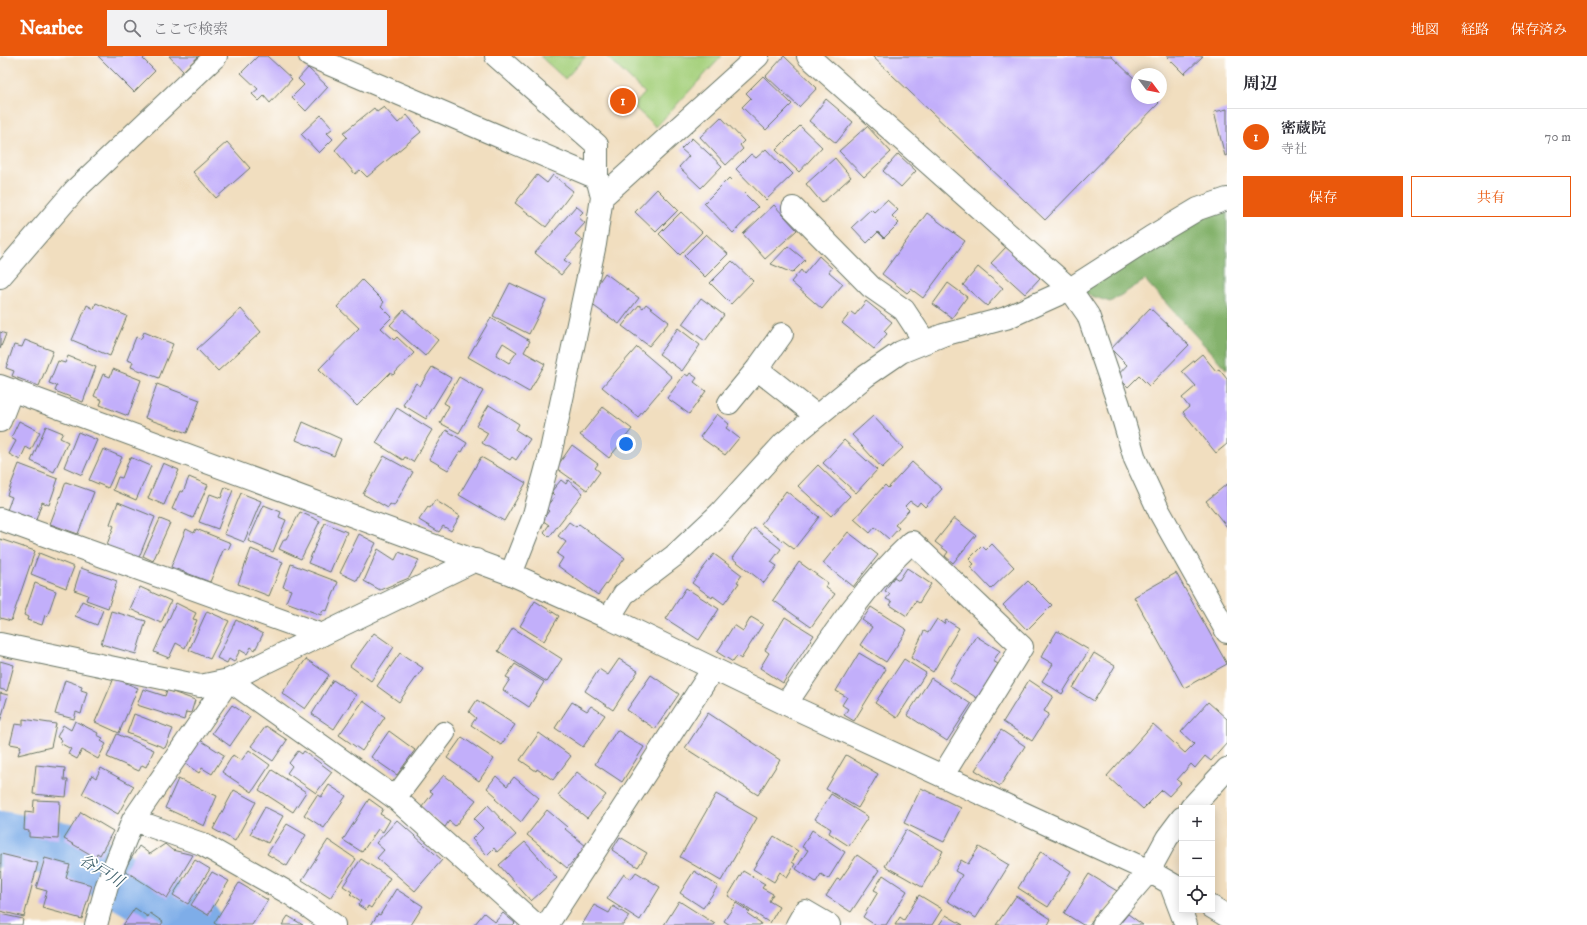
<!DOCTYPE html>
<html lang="ja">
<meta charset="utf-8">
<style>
:root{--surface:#fff;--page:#f2f2f3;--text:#2b2b33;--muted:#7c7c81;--line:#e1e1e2;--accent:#ea580c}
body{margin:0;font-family:"IM FELL DW Pica","Noto Serif JP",serif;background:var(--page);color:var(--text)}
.controls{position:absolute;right:12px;bottom:12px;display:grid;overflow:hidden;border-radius:0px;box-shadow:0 2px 10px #0003}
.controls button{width:36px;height:36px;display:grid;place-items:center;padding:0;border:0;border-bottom:1px solid var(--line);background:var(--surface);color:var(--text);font:20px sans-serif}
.compass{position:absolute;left:1131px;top:12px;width:36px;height:36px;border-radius:50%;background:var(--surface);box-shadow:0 2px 10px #0003;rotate:122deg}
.you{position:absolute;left:626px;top:388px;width:14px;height:14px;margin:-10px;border:3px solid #fff;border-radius:50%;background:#1a73e8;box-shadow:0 0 0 6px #1a73e833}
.badge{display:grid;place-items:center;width:26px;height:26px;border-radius:50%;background:var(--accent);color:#fff;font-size:13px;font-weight:700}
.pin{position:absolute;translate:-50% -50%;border:2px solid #fff;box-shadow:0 1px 4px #0006}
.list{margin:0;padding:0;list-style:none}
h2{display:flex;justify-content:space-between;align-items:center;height:52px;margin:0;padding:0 16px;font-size:17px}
h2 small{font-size:13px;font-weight:400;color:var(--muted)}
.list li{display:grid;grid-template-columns:26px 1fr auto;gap:12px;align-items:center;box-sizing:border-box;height:56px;padding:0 16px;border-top:1px solid var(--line)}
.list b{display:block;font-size:15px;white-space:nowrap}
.list p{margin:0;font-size:13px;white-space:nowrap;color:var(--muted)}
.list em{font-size:13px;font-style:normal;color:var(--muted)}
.actions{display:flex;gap:8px;padding:12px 16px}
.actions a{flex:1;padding:9px 0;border:1px solid var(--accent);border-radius:0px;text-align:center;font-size:14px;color:var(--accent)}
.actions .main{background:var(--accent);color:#fff}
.icon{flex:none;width:22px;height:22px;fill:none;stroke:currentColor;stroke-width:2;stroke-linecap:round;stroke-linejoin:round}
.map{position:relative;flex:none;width:1227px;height:869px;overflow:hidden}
header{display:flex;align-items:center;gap:24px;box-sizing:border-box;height:56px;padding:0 20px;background:var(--accent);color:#fff}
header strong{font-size:19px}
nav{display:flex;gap:22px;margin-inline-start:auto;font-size:14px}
.search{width:280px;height:36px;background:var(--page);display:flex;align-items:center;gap:10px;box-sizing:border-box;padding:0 14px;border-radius:0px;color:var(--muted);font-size:15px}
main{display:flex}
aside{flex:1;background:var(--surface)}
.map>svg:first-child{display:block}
.green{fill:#a5d07c;stroke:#628658}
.forest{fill:#84b26c;stroke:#527850}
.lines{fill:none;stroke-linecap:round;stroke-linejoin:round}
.river{stroke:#7eade8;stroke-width:56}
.building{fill:#c2affa;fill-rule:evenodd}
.minor-casing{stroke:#687565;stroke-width:24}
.minor{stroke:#fff;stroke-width:22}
.labels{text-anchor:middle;stroke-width:3.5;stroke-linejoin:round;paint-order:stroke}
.water-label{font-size:16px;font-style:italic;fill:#3c5f6a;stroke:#fff}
</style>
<header>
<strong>Nearbee</strong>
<div class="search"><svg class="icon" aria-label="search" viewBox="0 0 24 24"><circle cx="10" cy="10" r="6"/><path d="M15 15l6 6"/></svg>ここで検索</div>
<nav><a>地図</a><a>経路</a><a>保存済み</a></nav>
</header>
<main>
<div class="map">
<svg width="1227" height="869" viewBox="0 0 1227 869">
<rect width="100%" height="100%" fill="#fff"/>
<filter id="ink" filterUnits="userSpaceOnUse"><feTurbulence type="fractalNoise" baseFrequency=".025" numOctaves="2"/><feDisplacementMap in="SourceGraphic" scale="8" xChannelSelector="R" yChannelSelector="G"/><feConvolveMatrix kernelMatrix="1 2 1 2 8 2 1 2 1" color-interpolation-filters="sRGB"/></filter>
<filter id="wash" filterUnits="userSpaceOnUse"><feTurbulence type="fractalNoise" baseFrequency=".012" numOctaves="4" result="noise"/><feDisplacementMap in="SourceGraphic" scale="16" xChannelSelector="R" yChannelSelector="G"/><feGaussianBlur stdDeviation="0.9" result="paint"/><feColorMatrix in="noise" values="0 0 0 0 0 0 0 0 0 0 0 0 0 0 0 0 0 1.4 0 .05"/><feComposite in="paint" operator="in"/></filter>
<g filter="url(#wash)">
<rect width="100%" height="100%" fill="#f1debf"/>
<path class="green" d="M540 0H586L565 23Z
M606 0H722L656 71 633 50 645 37Z"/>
<path class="forest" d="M1227 143V314L1145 224 1110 246 1070 233Z"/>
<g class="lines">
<path class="river" d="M0 783 71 795 195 869"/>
</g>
<g id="blocks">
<path class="building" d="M98 0H146L143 3 155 15 134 36Z
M169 0H199L183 15Z
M258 0H267L292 23 270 47 264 40 259 45 252 38 258 33 241 17Z
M784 0 817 32 799 51 766 20Z
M872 0H1111L1137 25V42H1154L1159 47 1045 164Z
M1166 0H1203L1184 18Z
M308 12 328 31 306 55 292 41 304 29 298 23Z
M763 20 792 48 766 74 742 51 751 42 746 37Z
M826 43 853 66 836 87 809 65Z
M384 51 398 67 407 59 421 76 367 121 360 114 355 118 335 94 347 81 343 77 374 52 377 56Z
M1227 53V99L1225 100 1214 56Z
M321 59 333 72 327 77 333 83 319 97 301 78Z
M721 61 744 85 740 89 743 93 726 109 700 81Z
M800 70 822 91 799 116 776 94Z
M867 70 891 96 864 121 839 95Z
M692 82 722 110 701 132 679 111 689 100 681 93Z
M227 86 250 112 216 142 193 116Z
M766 93 780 108 782 107 793 118 766 144 736 113 751 98 756 102Z
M898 98 916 115 901 131 883 115Z
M835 102 851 121 822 147 806 128Z
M537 119 547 127 553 119 573 135 546 171 515 147Z
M729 122 758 151 733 177 704 147Z
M657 133 678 154 656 176 635 156Z
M887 144 898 154 892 160 899 167 884 182 878 176 867 187 852 171 871 153 874 156Z
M774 149 797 174 765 203 743 178Z
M576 150 583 156 578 161 585 167 575 178 583 184 564 204 570 208 561 219 535 197Z
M681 156 702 176 680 199 659 178Z
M927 157 965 185 923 242 911 233 907 237 882 218Z
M706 178 728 198 705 221 684 200Z
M788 190 805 204 792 217 771 208Z
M1006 191 1040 222 1025 238 991 207Z
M819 200 832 212 829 216 843 228 822 253 791 226 801 214 804 218Z
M732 205 753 225 731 248 710 227Z
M978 211 1003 232 987 250 963 229Z
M605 217 639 242 619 268 591 248 595 232Z
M362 224 384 246 381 250 392 261 381 272 394 284 397 281 414 297 393 319 390 317 357 350 319 313 359 272 337 251Z
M510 227 546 244 529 278 493 260Z
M948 227 967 241 952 262 933 248Z
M701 242 724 259 705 285 682 268Z
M866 245 892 266 884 275 887 278 874 293 842 267 851 256 855 259Z
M96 247 127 260 110 300 72 284 87 249 94 253Z
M646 248 669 266 649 290 622 270 639 249 643 252Z
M1150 252 1189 289 1149 330 1139 320 1128 331 1117 320 1127 309 1111 293Z
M241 253 261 276 218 315 197 293Z
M404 254 438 284 425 300 390 269Z
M491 262 530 285 524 296 545 308 529 336 468 301ZM503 287 517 296 509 307 496 299Z
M678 272 700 289 682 315 659 298Z
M0 276 6 278 0 293Z
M144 276 173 288 159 322 131 311 133 306 127 304 136 281 141 283Z
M25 284 53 295 39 330 12 320 14 315 6 312 14 289 22 291Z
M637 291 672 321 638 361 602 331Z
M1202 298 1216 315 1219 313 1227 323V388L1216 397 1183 356 1189 351 1182 342 1196 330 1182 315Z
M68 300 96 311 83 346 55 335 57 330 49 327 58 305 65 307Z
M432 311 451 322 426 363 403 349 416 327 420 330Z
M113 313 141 324 128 360 100 349 102 344 94 340 103 318 110 321Z
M690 317 697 322 694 326 706 335 689 358 667 342 685 318 688 320Z
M459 321 483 335 459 377 440 367 449 350 444 347Z
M157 328 200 344 187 377 145 362Z
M489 349 519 368 516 374 530 383 516 404 512 401 510 404 482 387 488 377 476 370Z
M603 351 632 373 609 402 580 379Z
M397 352 432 374 413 406 405 401 403 404 376 387Z
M717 358 729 368 726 372 739 382 725 399 700 381Z
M873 360 903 392 882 412 852 379Z
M19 365 40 376 31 394 26 391 20 404 9 398 16 385 11 382Z
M303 366 341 383 334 400 296 384Z
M46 370 63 377 60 382 68 386 54 416 31 405Z
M446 374 467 387 462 396 460 395 448 414 429 403Z
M78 376 97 384 82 419 64 411Z
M844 384 877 414 856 437 823 407Z
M572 389 598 408 595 412 600 416 587 434 556 412Z
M103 393 122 401 108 432 89 424Z
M384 400 413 416 394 450 390 448 388 452 363 438Z
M130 401 151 410 136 444 113 434 118 421 122 422Z
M481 401 526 427 504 465 459 439Z
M912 406 942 433 925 451 920 446 917 450 910 445 905 450 909 454 895 469 899 472 889 483 875 471 870 477 854 463 885 429 888 432Z
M163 407 179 414 164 449 148 442Z
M19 408 58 423 49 449 42 446 36 464 7 454 12 441 7 439Z
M818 409 850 440 831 460 798 430Z
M189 421 208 429 193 462 172 453 180 435 183 436Z
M561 424 566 428 568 424 583 437 549 481 544 476 549 469 542 464 549 455 545 452 555 440 551 436Z
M66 426 94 436 78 478 50 468Z
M1227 428V471L1206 445Z
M225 431 233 434 218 473 199 466 210 438 221 442Z
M786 435 819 461 794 493 761 468Z
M241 437 261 445 244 486 224 478Z
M435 444 460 460 451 475 443 470 439 476 419 464 428 451 430 452Z
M118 446 155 461 138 504 106 491 114 470 110 468Z
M264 449 281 456 279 461 286 464 273 496 248 485Z
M300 456 320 465 301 503 279 493 284 483H286Z
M954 462 976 479 953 507 945 500 948 496 935 486Z
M160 463 170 467 153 505 143 500Z
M569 466 576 471 579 468 625 502 598 539 558 510 563 502 557 498 566 486 558 480Z
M325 467 347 476 330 516 308 507Z
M754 472 781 493 771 506 777 510 764 527 732 502Z
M186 473 194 477 196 473 231 487 228 494 224 492 210 526 171 511Z
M848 476 878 499 853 531 823 507Z
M359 478 376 487 357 525 340 517Z
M0 483 35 495 11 565 0 562Z
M992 488 1014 511 991 533 970 511 974 508 969 503 982 490 986 494Z
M251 493 283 506 269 540 238 528Z
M378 493 395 504 399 496 419 504 409 522 380 534 364 525Z
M39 497 74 511 66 532 31 518Z
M714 498 742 519 737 526 739 527 724 548 713 540 712 542 692 527Z
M799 506 828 527 825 531 835 538 811 571 773 544Z
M291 508 338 526 327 555 323 554 321 559 286 546 291 534 283 531Z
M81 512 117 525 108 552 86 544 88 539 74 534Z
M907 512 931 528 919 547 916 545 907 560 890 549 892 546 886 543 890 538 885 535 894 521 899 524Z
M1176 517 1227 608 1184 632 1134 541Z
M1028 525 1052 549 1027 574 1003 549Z
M35 527 56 535 47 561 45 559 42 569 27 564 28 561 24 559Z
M140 531 171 545 161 567 130 553Z
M686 532 719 553 699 584 666 563Z
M82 545 103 554 97 569 75 560Z
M535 545 559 560 544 585 520 570Z
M176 547 196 557 193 563 197 564 185 592 176 587 169 602 154 596Z
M871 551 907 574 886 606 860 589 872 571 862 564Z
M111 555 146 565 136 598 101 588Z
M207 555 229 565 210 603 189 594Z
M751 561 763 568 741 603 737 600 733 606 717 596 734 569 743 575Z
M785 561 814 579 783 627 760 612 769 597 765 594Z
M937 563 944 568 946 564 959 572 933 616 911 602 924 575 928 577Z
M236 564 263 578 255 594 251 591 247 598 240 594 234 606 229 603 227 607 217 602Z
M513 572 562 603 547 626 498 595Z
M1057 575 1089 594 1062 638 1042 625 1053 608 1041 601Z
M374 577 394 591 371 625 350 610Z
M976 580 1000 595 993 605 998 608 977 642 949 624Z
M400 597 423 612 399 646 377 630Z
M859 597 886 613 854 665 844 659 848 653 842 649 847 641 836 635Z
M1094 597 1115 610 1094 645 1073 632Z
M306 603 329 619 305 653 282 637Z
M619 603 638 615 613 654 585 635 599 613 608 619Z
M904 603 926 617 897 662 875 647Z
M0 605 14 609 7 635 0 633Z
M515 608 544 626 529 651 503 634 510 623 506 621Z
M651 619 679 638 655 673 627 654Z
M114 622 138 632 119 677 95 666Z
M931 622 971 648 947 685 907 659Z
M65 624 82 630 81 634 87 636 81 658 76 656 74 663 55 658Z
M333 624 356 639 334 673 312 658Z
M1029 624 1053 640 1044 655 1049 658 1032 685 1003 666Z
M143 633 165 640 167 634 195 644 191 657 186 656 184 664 137 649Z
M0 637 8 639 0 666Z
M477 644 515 669 501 689 471 669 476 662 469 656Z
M363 645 385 661 362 695 339 679Z
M572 646 587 655 591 650 605 659 583 691 555 672Z
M1208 646 1227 663V687L1211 705 1205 700 1195 712 1191 708 1177 724 1181 727 1169 740 1162 734 1143 753 1107 720 1153 668 1185 697 1194 688 1181 676Z
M232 649 250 661 230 690 212 677Z
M708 657 780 704 758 739 685 692Z
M134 658 173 673 165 692 127 677Z
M23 663 56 668 51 691 18 699 21 690 10 688 15 668 23 669Z
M75 665 98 677 97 679 103 682 101 685 106 688 98 703 82 694 77 703 68 698 71 693 60 687 62 684 57 681 63 669 71 674Z
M266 670 287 684 273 705 251 690Z
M617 674 644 691 622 726 595 708Z
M1001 674 1025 690 1000 730 975 714Z
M389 675 415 694 397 719 371 701Z
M539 677 571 700 553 724 537 713 536 715 520 704Z
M117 678 154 694 146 711 142 709 139 715 107 701Z
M462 681 494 703 479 725 447 702Z
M200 684 224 699 212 718 202 712 199 717 184 707Z
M249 694 270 709 252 736 222 716 233 699 241 705Z
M298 695 302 698 304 695 332 716 316 737 287 717 292 710 289 707Z
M846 699 878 718 858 752 826 733Z
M36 709 65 712 64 724H68L66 741 33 738Z
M101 712 134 730 118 758 82 738 92 719 96 722Z
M272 714 306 736 293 756 259 734Z
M577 716 606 739 587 762 558 739Z
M444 719 476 744 455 770 449 765 445 771 421 752 433 737 430 735Z
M496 720 507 730 514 721 539 742 521 766 495 743 497 741 487 732Z
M178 723 217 740 204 770 165 752Z
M329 729 346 740 324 772 304 759 317 739 321 741Z
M921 732 961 752 944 786 904 767Z
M234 734 256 746 235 785 213 773Z
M716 738 757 762 721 825 680 801Z
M831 738 868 761 849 790 829 777 831 773 815 763Z
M369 743 383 753 380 758 390 764 383 776 378 773 362 796 343 784Z
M34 744 60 745 58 783 29 781V775L24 774 25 756 33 757Z
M488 749 516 779 497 796 494 792 487 799 472 783 483 772 474 763Z
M265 751 283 760 268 787 250 778Z
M547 754 567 771 565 773 586 790 567 812 527 779Z
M81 756 113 775 100 799 97 797 95 801 64 783Z
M397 764 442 804 415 835 377 802 384 794 376 787Z
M287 768 306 779 287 810 267 798Z
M812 774 845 796 828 823 821 818 816 826 796 813 808 794 802 791Z
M906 774 943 795 922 831 885 810Z
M774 780 798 795 792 806 795 808 787 821 780 816 774 826 753 813Z
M620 781 647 797 638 811 612 794Z
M328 784 356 803 330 842 302 824Z
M525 786 557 822 531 845 499 809Z
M165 788 172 794 193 799 167 842 124 814 139 790 150 798Z
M979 791 1009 809 976 862 947 845 962 819 955 815 961 804 968 808Z
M1041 795 1071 815 1048 851 1018 832Z
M1 798 38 807 24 861 0 855Z
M857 799 879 814 851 856 826 840 837 823 840 824Z
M45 802 70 809 66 822 92 829 82 863 42 852 47 835 36 832Z
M361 803 390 822 371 852 368 850 366 854 358 849 361 845 350 838 352 836 343 830Z
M195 804 210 813 188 848 173 839Z
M694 815 718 830 703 852 680 837Z
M743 815 765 828 762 832 773 838 769 845 779 851 770 867 728 840Z
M212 816 229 825 208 859 191 849Z
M636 816 660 831 640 864 607 843 624 818 631 823Z
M1089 818 1117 835 1103 857 1099 854 1089 869H1083L1064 857Z
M883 819 907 835 886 869H875L863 861 878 836 874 834Z
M239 827 268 844 252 869H217L214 867Z
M396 833 423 850 411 869H371L378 858 380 859Z
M919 839 942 853 932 869H895L900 861 904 864Z
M1016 840 1051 863 1048 869H996Z
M679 845 715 868 714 869H664Z
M736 847 750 856 748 858 761 867 760 869H730L724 865Z
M594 849 609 857 613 850 629 860 623 869H582Z
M135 852 148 861 150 857 163 866 161 869H123Z
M484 857 495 866 503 857 515 867 513 869H474Z
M0 858 23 863 22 869H0Z
M1128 858 1143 869H1119Z
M946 859 963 869H939Z
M288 860 303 869H282Z"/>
</g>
</g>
<g filter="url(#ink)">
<use href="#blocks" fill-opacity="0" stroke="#687565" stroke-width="1"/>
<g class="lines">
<defs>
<path id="minor" d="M310 0 597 122
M496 0 597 89V122L602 141 595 188 550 399 533 462 511 518
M808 0 1070 233 1088 259 1119 349 1135 403 1159 455 1227 576
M602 141 758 0
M793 152 871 231 904 254 925 286
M0 221 75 134 216 0
M757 313 817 360
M0 330 511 518 609 562 786 648 1149 815 1182 834
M729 347 757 313 782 278
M0 365 12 334
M0 463 322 579
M609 562 624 538 674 500 720 457 784 387 866 320 901 296 943 279 1006 262 1070 233 1151 181 1198 153 1227 143
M0 588 200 630 229 624 395 742 536 869
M786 648C824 592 862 532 912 486L1022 591 943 719
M395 742 444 677
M1191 752 1227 713
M133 764 202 788 292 839 334 869
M1170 827 1186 869
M1212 851 1227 860
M96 869 107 829 133 764 229 624 476 504
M547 869 713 613
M797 869 805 855 829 869
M1103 869 1149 815 1167 782 1182 762"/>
</defs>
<use href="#minor" class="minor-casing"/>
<use href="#minor" class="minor"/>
</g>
</g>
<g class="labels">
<g class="water-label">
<text transform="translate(102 814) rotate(31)" y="6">谷戸川</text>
</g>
</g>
</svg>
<div class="controls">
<button>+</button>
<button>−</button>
<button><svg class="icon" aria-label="locate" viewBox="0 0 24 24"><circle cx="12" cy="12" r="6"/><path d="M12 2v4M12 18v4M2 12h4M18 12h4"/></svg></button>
</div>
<svg class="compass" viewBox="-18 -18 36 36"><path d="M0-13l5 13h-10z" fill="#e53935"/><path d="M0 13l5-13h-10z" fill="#7c7c81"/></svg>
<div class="you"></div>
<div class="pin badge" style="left:623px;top:45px">1</div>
</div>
<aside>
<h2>周辺<small></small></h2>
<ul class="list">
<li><span class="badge">1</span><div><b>密蔵院</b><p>寺社</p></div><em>70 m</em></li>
</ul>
<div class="actions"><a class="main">保存</a><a>共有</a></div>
</aside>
</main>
